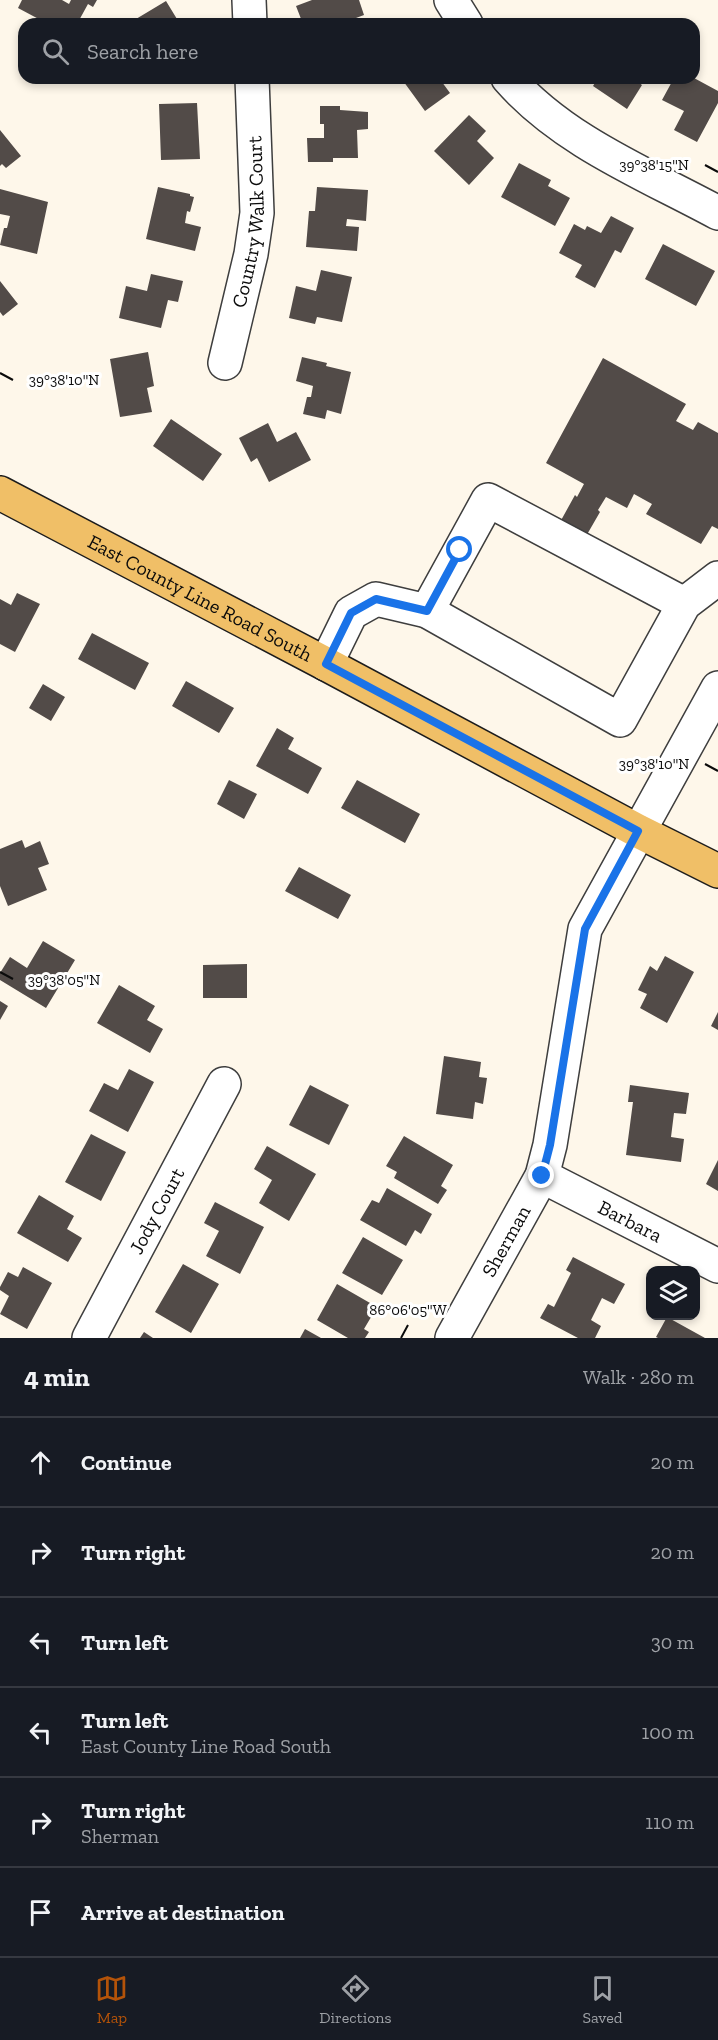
<!DOCTYPE html>
<meta charset="utf-8">
<style>
:root{--surface:#171b24;--page:#20242c;--text:#f1f3f6;--muted:#9ea1a6;--line:#363941;--accent:#b45309}
body{margin:0;font-family:"Zilla Slab",serif;background:var(--page);color:var(--text)}
.controls{position:absolute;right:18px;bottom:18px;display:grid;overflow:hidden;border-radius:12px;box-shadow:0 3px 9px #0003}
.controls button{width:54px;height:54px;display:grid;place-items:center;padding:0;border:0;border-bottom:2px solid var(--line);background:var(--surface);color:var(--text);font:30px sans-serif}
.stop{position:absolute;width:18px;height:18px;margin:-14px;border:4px solid #1a73e8;border-radius:50%;background:#fff}
.stop.end{background:#1a73e8;border-color:#fff;box-shadow:0 2px 6px #0008}
.list{margin:0;padding:0;list-style:none}
h2{display:flex;justify-content:space-between;align-items:center;height:78px;margin:0;padding:0 24px;font-size:26px}
h2 small{font-size:20px;font-weight:400;color:var(--muted)}
.list li{display:grid;grid-template-columns:39px 1fr auto;gap:18px;align-items:center;box-sizing:border-box;height:90px;padding:0 24px;border-top:2px solid var(--line)}
.list b{display:block;font-size:22px;white-space:nowrap}
.list p{margin:0;font-size:20px;white-space:nowrap;color:var(--muted)}
.list em{font-size:20px;font-style:normal;color:var(--muted)}
.icon{flex:none;width:33px;height:33px;fill:none;stroke:currentColor;stroke-width:2;stroke-linecap:round;stroke-linejoin:round}
.map{position:relative;flex:none;width:718px;height:1338px;overflow:hidden}
.search{position:absolute;background:var(--surface);box-shadow:0 3px 9px #0003;left:18px;right:18px;top:18px;height:66px;display:flex;align-items:center;gap:15px;box-sizing:border-box;padding:0 21px;border-radius:18px;color:var(--muted);font-size:22px}
.sheet{height:618px;background:var(--surface)}
nav{display:flex;justify-content:space-around;align-items:center;box-sizing:border-box;height:84px;border-top:2px solid var(--line);background:var(--surface);font-size:16px;color:var(--muted)}
nav a{display:grid;justify-items:center;gap:3px}
nav .on{color:var(--accent)}
.map>svg:first-child{display:block}
.building{fill:#524b48}
.lines{fill:none;stroke-linecap:round;stroke-linejoin:round}
.minor-casing{stroke:#3e3e3e;stroke-width:36}
.major-casing{stroke:#1c1c1c;stroke-width:36}
.minor{stroke:#fff;stroke-width:33}
.major{stroke:#f0bf67;stroke-width:33}
.route{stroke:#1a73e8;stroke-width:8}
.ticks{fill:none;stroke:#0b0b0b;stroke-width:2}
.labels{text-anchor:middle;stroke-width:6;stroke-linejoin:round;paint-order:stroke}
.street-label{font-size:20px;fill:#0b0b0b;stroke:#fff}
.ticks-label{font-size:15px;text-anchor:middle;fill:#0b0b0b;stroke:#fff;stroke-width:6;stroke-linejoin:round;paint-order:stroke}
</style>
<div class="map">
<svg width="718" height="1338" viewBox="0 0 718 1338">
<rect width="100%" height="100%" fill="#fef7ea"/>
<path class="building" d="M22 0H62L69 4 71 0H97L93 7 88 4 77 24H48L18 8Z
M312 0H359L364 15 340 24H303L296 6Z
M166 1 180 24H132L131 22Z
M401 78H439L450 93 425 111Z
M598 78H632L642 85 627 109 593 86Z
M674 78H694L718 91V103L697 142 674 130 684 111 662 100Z
M197 103 200 159 161 160 159 104Z
M320 106H340V110L368 112V129L357 130 358 158H333V162H308L307 138H324V124H320Z
M469 115 486 131 477 141 494 158 469 185 434 151Z
M0 130 21 156 6 168 2 164 0 166Z
M519 163 551 180 548 186 570 198 555 226 501 197Z
M158 187 190 194V196L194 197 190 212 187 211 185 223 201 227 195 251 146 239Z
M317 187 368 190 366 221 347 219 346 226 359 227 357 251 306 247 309 211H315Z
M0 189 48 202 37 254 0 245 4 228H7L10 216 0 214Z
M611 216 634 228 621 253 615 250 595 288 575 277 582 265 559 253 574 224 585 230 587 226 601 233Z
M663 244 715 271 696 306 645 279Z
M321 270 352 277 342 322 317 317 315 324 289 318 296 286 316 291Z
M151 274 183 281 178 302 168 300 161 328 119 318 126 286 147 291Z
M0 281 18 304 3 316 0 312Z
M148 352 154 386 147 388 152 412 120 417 110 359Z
M302 357 327 363 326 366 351 372 341 414 327 410 325 419 303 414 307 397H311L313 386 296 381Z
M603 358 686 404 676 421 693 430 698 422 718 433V529L712 526 701 544 646 514 652 504 634 494 627 508 606 497 598 510 600 512 585 538 559 524 575 495 577 497 584 484 546 463Z
M171 419 222 454 203 481 153 446Z
M268 423 277 442 296 432 311 460 269 482 257 458 251 462 239 438Z
M17 593 40 604 15 652 0 644V599L11 605Z
M92 633 149 663 135 690 78 659Z
M186 681 234 708 219 733 172 706Z
M43 684 65 697 51 721 29 708Z
M277 728 294 738 288 749 322 768 308 794 256 766Z
M229 780 257 794 244 819 217 804Z
M357 780 420 814 405 843 341 808Z
M22 840 25 848 40 841 49 864 38 868 47 890 8 906 0 886V849Z
M299 867 351 895 338 919 285 891Z
M43 941 75 960 46 1008 0 980V973L10 957 27 968Z
M665 956 694 972 667 1023 640 1008 647 994 638 990 650 966 657 971Z
M247 964V998H203V965Z
M119 985 155 1006 147 1020 163 1029 150 1053 97 1023Z
M0 1001 8 1006 0 1020Z
M718 1012V1030L711 1026Z
M444 1056 481 1062 479 1077 487 1078 483 1104 475 1102 473 1119 436 1114Z
M129 1069 154 1082 128 1132 89 1111 104 1083 118 1090Z
M310 1085 349 1105 329 1145 289 1125Z
M630 1085 689 1093 686 1114 674 1113 671 1137 684 1139 681 1162 626 1155 633 1102H628Z
M91 1134 126 1152 101 1201 65 1182Z
M404 1136 453 1165 441 1186 447 1190 438 1204 394 1178 397 1172 386 1166Z
M267 1146 316 1174 289 1221 259 1203 272 1180 254 1169Z
M718 1160V1191L706 1184Z
M387 1188 432 1214 421 1234 415 1230 406 1246 360 1220 372 1200 379 1203Z
M39 1195 74 1216 67 1229 82 1238 68 1262 17 1233Z
M215 1202 264 1227 240 1274 206 1256 219 1231 204 1223Z
M363 1237 403 1260 382 1295 342 1273Z
M573 1257 625 1284 614 1304 602 1298 591 1320 601 1326 595 1338H578L540 1318 548 1304 554 1307 571 1273 566 1270Z
M183 1264 219 1284 191 1333 155 1312Z
M23 1267 52 1283 27 1329 0 1314 9 1296 0 1290V1287L8 1272 18 1277Z
M337 1284 377 1307 364 1329 369 1332 365 1338H348L317 1320Z
M667 1317 705 1338H658L656 1337Z
M305 1329 321 1338H300Z
M144 1332 153 1338H140Z"/>
<g class="lines">
<defs>
<g id="minor">
<path d="M249 0 250 24"/>
<path d="M451 0 466 24"/>
<path d="M508 78C563 141 646 174 718 213"/>
<path id="s1" d="M225 363 251 254 257 213 252 78"/>
<path d="M427 611 488 500 684 604"/>
<path d="M326 664 351 613 376 599 427 611 620 720 684 604 718 578"/>
<path id="s2" d="M542 1176 718 1266"/>
<path id="s3" d="M89 1338 224 1084"/>
<path id="s4" d="M452 1338 542 1176 550 1145 585 929 718 688"/>
</g>
<g id="major">
<path id="s5" d="M0 493 326 664 638 831 718 871"/>
</g>
</defs>
<use href="#minor" class="minor-casing"/>
<use href="#major" class="major-casing"/>
<use href="#minor" class="minor"/>
<use href="#major" class="major"/>
</g>
<g class="lines">
<path class="route" d="M460 550 427 611 376 599 351 613 326 664 638 831 585 929 550 1145 542 1176"/>
</g>
<path class="ticks" d="M705 165 718 172M0 373 13 380M705 764 718 771M0 972 13 979M401 1338 408 1325"/>
<g class="labels">
<g class="street-label">
<text dy="7" stroke="none"><textPath href="#s1" startOffset="144">Country Walk Court</textPath></text>
<text dy="7" stroke="none"><textPath href="#s5" startOffset="226">East County Line Road South</textPath></text>
<text dy="7" stroke="none"><textPath href="#s3" startOffset="144">Jody Court</textPath></text>
<text dy="7" stroke="none"><textPath href="#s2" startOffset="99">Barbara</textPath></text>
<text dy="7" stroke="none"><textPath href="#s4" startOffset="111">Sherman</textPath></text>
</g>
</g>
<g class="ticks-label">
<text x="654" y="170">39°38'15"N</text>
<text x="64" y="385">39°38'10"N</text>
<text x="654" y="769">39°38'10"N</text>
<text x="64" y="985">39°38'05"N</text>
<text x="408" y="1315">86°06'05"W</text>
</g>
</svg>
<div class="controls">
<button><svg class="icon" aria-label="layers" viewBox="0 0 24 24"><path d="M12 4l9 5-9 5-9-5zM3 14l9 5 9-5"/></svg></button>
</div>
<div class="stop" style="left:460px;top:550px"></div>
<div class="stop end" style="left:542px;top:1176px"></div>
<div class="search"><svg class="icon" aria-label="search" viewBox="0 0 24 24"><circle cx="10" cy="10" r="6"/><path d="M15 15l6 6"/></svg>Search here</div>
</div>
<section class="sheet">
<h2>4 min<small>Walk · 280 m</small></h2>
<ul class="list">
<li><svg class="icon" aria-label="ahead" viewBox="0 0 24 24"><path d="M12 20V5M6 11l6-6 6 6"/></svg><div><b>Continue</b></div><em>20 m</em></li>
<li><svg class="icon" aria-label="right" viewBox="0 0 24 24"><path d="M7 20v-9h11M14 6l5 5-5 5"/></svg><div><b>Turn right</b></div><em>20 m</em></li>
<li><svg class="icon" aria-label="left" viewBox="0 0 24 24"><path d="M17 20v-9H6M10 6l-5 5 5 5"/></svg><div><b>Turn left</b></div><em>30 m</em></li>
<li><svg class="icon" aria-label="left" viewBox="0 0 24 24"><path d="M17 20v-9H6M10 6l-5 5 5 5"/></svg><div><b>Turn left</b><p>East County Line Road South</p></div><em>100 m</em></li>
<li><svg class="icon" aria-label="right" viewBox="0 0 24 24"><path d="M7 20v-9h11M14 6l5 5-5 5"/></svg><div><b>Turn right</b><p>Sherman</p></div><em>110 m</em></li>
<li><svg class="icon" aria-label="arrive" viewBox="0 0 24 24"><path d="M6 21V4h12l-3 4 3 4H6"/></svg><div><b>Arrive at destination</b></div></li>
</ul>
</section>
<nav>
<a class="on"><svg class="icon" aria-label="map" viewBox="0 0 24 24"><path d="M3 6l6-2 6 2 6-2v14l-6 2-6-2-6 2zM9 4v14M15 6v14"/></svg>Map</a>
<a><svg class="icon" aria-label="directions" viewBox="0 0 24 24"><path d="M12 3l9 9-9 9-9-9zM9 14v-3h6M13 9l2 2-2 2"/></svg>Directions</a>
<a><svg class="icon" aria-label="saved" viewBox="0 0 24 24"><path d="M7 4h10v16l-5-4-5 4z"/></svg>Saved</a>
</nav>
